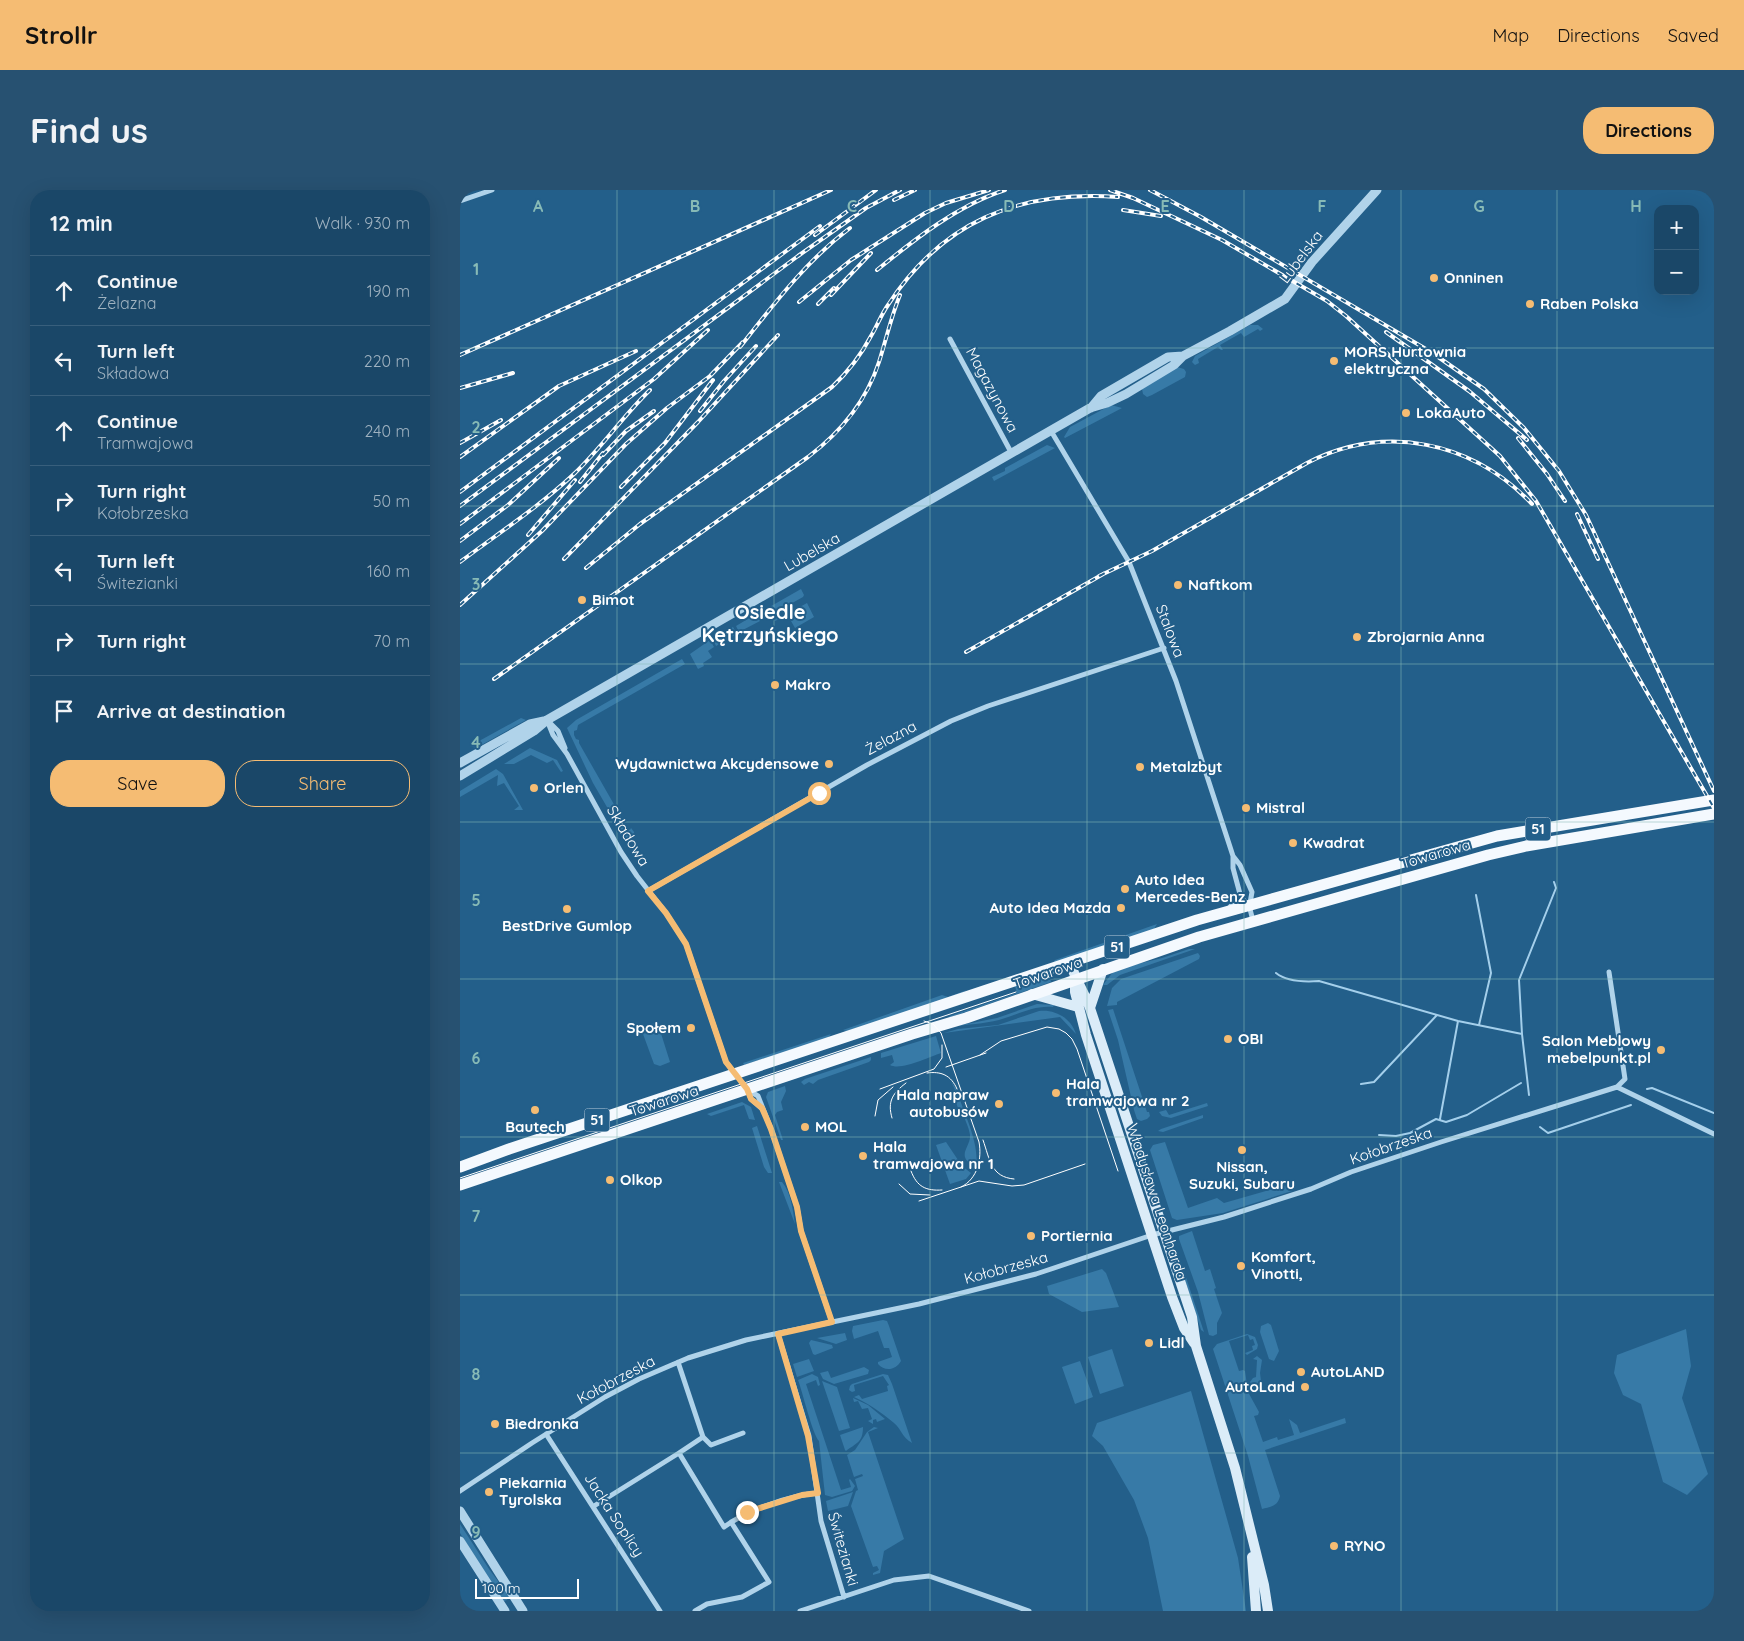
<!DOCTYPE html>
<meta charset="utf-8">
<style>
:root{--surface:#1a4768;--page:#275171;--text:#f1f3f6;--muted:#9fb2c0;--line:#385f7c;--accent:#f5bc73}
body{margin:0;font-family:Quicksand,sans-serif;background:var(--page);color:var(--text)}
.controls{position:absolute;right:15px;top:15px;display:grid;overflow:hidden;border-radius:10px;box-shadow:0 5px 20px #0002}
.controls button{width:45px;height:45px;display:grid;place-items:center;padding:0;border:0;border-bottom:1px solid var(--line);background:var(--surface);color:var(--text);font:25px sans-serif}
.scale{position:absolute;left:15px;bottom:12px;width:104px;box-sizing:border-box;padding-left:5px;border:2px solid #fff;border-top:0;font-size:14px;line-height:18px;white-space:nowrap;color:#fff;-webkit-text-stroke:4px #235f8a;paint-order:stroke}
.stop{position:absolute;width:15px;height:15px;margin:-11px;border:4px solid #f5bc73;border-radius:50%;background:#fff}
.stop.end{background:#f5bc73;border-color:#fff;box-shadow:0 1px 5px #0008}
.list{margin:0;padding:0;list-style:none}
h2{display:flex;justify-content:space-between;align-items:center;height:65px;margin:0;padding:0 20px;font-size:21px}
h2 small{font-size:16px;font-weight:400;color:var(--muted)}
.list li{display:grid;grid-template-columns:32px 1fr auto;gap:15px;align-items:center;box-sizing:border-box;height:70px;padding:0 20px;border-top:1px solid var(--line)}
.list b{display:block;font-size:19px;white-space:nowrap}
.list p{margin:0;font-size:16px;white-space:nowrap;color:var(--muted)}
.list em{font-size:16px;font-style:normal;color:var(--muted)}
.actions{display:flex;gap:10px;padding:15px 20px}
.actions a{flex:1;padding:11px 0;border:1px solid var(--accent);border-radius:20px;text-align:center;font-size:18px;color:var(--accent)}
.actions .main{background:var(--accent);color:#111}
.icon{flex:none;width:28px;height:28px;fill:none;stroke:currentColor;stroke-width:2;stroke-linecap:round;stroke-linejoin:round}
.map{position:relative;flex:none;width:1254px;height:1421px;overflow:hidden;border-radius:20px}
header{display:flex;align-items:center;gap:30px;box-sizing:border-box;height:70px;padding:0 25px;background:var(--accent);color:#111}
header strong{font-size:24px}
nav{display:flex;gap:28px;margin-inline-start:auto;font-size:18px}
.intro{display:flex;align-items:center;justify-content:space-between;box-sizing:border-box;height:120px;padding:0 30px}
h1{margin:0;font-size:35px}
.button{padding:12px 22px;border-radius:20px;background:var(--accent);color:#111;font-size:18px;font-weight:700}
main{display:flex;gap:30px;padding:0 30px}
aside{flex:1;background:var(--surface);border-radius:20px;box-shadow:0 5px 20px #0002}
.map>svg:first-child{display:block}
.green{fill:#377aa7}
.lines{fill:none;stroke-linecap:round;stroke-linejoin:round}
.stream{stroke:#a4cfeb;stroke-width:2}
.minor{stroke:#b0d3ea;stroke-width:5}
.tertiary{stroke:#b0d3ea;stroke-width:9}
.secondary{stroke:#dbecf8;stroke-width:10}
.primary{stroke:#f4f9fe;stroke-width:11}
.tram{stroke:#fff;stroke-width:1}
.rail-casing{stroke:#fff;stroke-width:4}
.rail{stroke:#235f8a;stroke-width:2;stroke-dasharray:5.5;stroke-linecap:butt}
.route{stroke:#f5bc73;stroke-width:6}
.grid{fill:none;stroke:#87bab6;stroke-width:1;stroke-opacity:0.55}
.poi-dot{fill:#f5bc73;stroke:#235f8a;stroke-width:2}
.labels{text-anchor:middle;stroke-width:4;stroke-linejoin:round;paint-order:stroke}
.shield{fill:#235f8a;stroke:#bdcfdc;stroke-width:1}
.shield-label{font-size:14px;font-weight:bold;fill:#fff}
.street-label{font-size:15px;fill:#fff;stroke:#235f8a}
.poi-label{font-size:15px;font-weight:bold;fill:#fff;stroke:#235f8a;text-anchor:start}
.district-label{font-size:20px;font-weight:bold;fill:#fff;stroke:#235f8a}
.grid-label{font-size:16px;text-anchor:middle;font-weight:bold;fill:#87bab6;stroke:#235f8a;stroke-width:4;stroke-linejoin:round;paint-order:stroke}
</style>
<header>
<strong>Strollr</strong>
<nav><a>Map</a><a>Directions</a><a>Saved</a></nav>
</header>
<div class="intro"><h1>Find us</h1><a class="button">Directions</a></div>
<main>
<aside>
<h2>12 min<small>Walk · 930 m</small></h2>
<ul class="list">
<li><svg class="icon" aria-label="ahead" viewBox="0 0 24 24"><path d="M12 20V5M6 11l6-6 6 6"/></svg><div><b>Continue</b><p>Żelazna</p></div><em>190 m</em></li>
<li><svg class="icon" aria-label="left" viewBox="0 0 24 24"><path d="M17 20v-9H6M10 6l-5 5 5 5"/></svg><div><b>Turn left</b><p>Składowa</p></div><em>220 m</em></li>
<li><svg class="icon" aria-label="ahead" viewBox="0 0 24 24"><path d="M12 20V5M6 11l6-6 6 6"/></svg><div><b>Continue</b><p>Tramwajowa</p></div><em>240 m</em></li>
<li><svg class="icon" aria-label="right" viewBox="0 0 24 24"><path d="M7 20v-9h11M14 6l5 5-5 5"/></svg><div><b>Turn right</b><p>Kołobrzeska</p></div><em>50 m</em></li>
<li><svg class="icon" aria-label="left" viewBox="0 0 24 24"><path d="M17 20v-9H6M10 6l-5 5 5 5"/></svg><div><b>Turn left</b><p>Świtezianki</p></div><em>160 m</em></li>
<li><svg class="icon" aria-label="right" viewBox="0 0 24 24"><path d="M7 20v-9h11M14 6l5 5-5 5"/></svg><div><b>Turn right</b></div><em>70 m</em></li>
<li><svg class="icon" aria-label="arrive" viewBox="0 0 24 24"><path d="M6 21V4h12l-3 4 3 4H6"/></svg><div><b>Arrive at destination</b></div></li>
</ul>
<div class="actions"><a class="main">Save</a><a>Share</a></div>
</aside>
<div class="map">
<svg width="1254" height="1421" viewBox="0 0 1254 1421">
<rect width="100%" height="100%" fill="#235f8a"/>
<path class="green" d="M790 135H798L803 139 800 141 798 139 784 147 781 143 760 155 763 160H761L758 157 738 169 739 173 735 175 732 172 735 166Z
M717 177 724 179 726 182 725 187 692 205 687 207 683 204 682 199Z
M651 215 662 218 605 248 604 247 610 237Z
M587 255 595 258 534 291 532 287 545 281V278Z
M341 399 344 405 343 407 316 422 319 429 315 431 311 424 302 429 299 423Z
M347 413 354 427 335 438 327 424Z
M296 424 300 431 279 442 276 436Z
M273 437 277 444 256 456 253 449Z
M250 450 254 457 248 461 252 467 243 473 244 476 238 479 230 464Z
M222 469 225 474 118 535 117 540 114 541V545L116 549 119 550V553L168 639 170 640 171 638 174 642V646L168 650 165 648 133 593 107 538 116 530Z
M61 528 66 530 16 558 10 556Z
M70 558 97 570 103 581 101 582 93 570 87 573 71 565 54 574H44Z
M36 579 43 584 63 620H54L59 616 44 593 37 596 38 585 0 607V601Z
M697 734 694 739 593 774 595 770Z
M729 759H735L660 785 647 795H643L653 782 669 776 702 768Z
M738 763 740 766 739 769 657 812V815L647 816 652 798 661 789Z
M589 784 591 792 488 828 490 826 557 803 555 796Z
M507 800 496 806 387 841 383 840 482 805 488 807Z
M577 814 594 815 593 817C574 815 557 825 539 830 524 834 507 834 491 837L537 828Z
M653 819 687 922H689L690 926 687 929 681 931 677 929 674 920 658 850 648 820Z
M579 821C595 819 611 828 616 844L600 827 484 843 498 839 538 835Z
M195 833 198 834 210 872 200 876 194 874 183 844 185 836Z
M371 844 368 848 284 875 283 873Z
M476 846 481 863C469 867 441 881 430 875L434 872 432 865 421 868V863Z
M411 867V870L409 872 358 890 353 894 349 892 344 895 341 892 345 889Z
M491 891 496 899C503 921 520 953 516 977 494 966 511 958 510 945 509 937 504 928 502 921H499L492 901 495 900Z
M325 896 326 901 321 912 323 920 317 922 315 925 323 950H321L306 907 308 902Z
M282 912 291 917 295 930 289 929 284 915 251 926 247 924Z
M747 913 748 916 711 928 702 926 699 922 706 920 709 925Z
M743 925V928L703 942 698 941 701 939Z
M297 936 312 983H308L304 977 292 938Z
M486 952 502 976 511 983 506 989 490 994 476 955Z
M705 952 728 1018 757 1008 764 1013 827 995 833 997 832 1001 763 1023 717 1030 712 1028 690 960 693 955Z
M319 992H322C331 1002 333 1021 335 1034Z
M732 1041 745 1081 750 1079 756 1098 754 1099 762 1123 757 1133V1144L753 1146 749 1145 738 1102 719 1049V1046Z
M715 1059 717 1060 744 1142 741 1140Z
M642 1079 646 1083 659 1117 622 1122 589 1104 587 1096Z
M423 1130 427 1131 429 1136 441 1171C436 1180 425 1182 418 1174V1172L432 1167 429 1158H424L418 1141 394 1149 392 1141 393 1136Z
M808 1133 811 1135 819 1161 814 1171 809 1169 800 1142 801 1136Z
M1226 1139 1231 1176 1222 1208 1248 1284 1227 1305 1203 1292 1181 1214 1163 1205 1154 1183 1157 1165Z
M385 1143 387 1150 376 1154 357 1148Z
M787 1144 795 1147 798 1155 797 1159 787 1165 785 1163 793 1160 792 1156 795 1155 793 1149 790 1150 788 1145 769 1151 779 1181 783 1180 785 1181 788 1202 799 1222 798 1225 794 1226 803 1252 817 1247 818 1250 834 1245 829 1229 837 1235 840 1243 885 1228 886 1233 805 1260 820 1306C818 1316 811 1317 802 1319L788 1266 753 1159 757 1154Z
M351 1150 372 1155 373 1158 355 1165 353 1164 349 1153Z
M652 1159 664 1196 640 1204 628 1167Z
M797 1166 802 1170 800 1183 801 1191 798 1195 793 1196 790 1192 793 1188 796 1187 797 1170 793 1169Z
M349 1169 354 1181 337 1187 333 1174Z
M620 1171 633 1207 615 1214 602 1177Z
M404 1177 409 1180 408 1184 374 1194 363 1189 360 1183 368 1181 371 1188Z
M352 1184 358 1187 360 1195 358 1196 356 1190 346 1194 381 1300 391 1297 389 1290 390 1289 395 1296 392 1301 372 1307 365 1305 359 1251C353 1246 342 1200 338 1190Z
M423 1184 428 1185 432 1194 452 1253C441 1246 442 1240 434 1233 422 1223 408 1213 394 1207L399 1205 402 1209 428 1201 427 1196 429 1195 423 1186 394 1195 395 1201 392 1202 389 1200 390 1196 392 1194Z
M362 1191 377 1197 390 1238 379 1241Z
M731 1201 778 1368 786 1421H703L688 1348 674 1310 643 1256 632 1246 637 1233Z
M393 1208 408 1215 425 1229 417 1232 416 1229 413 1230V1234L408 1231 412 1229 408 1218 402 1219 398 1211 394 1212Z
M403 1237C403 1253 396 1253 386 1261L385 1260 380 1245Z
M414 1237 418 1238 408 1242 444 1349 424 1361 420 1383 413 1385V1383L419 1380 417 1376 413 1377 391 1316 396 1301 398 1300 395 1289 403 1286 402 1284 394 1287 387 1265 395 1260 407 1242Z
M393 1302 388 1316 368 1321 366 1311Z
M0 1334 29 1379 49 1406 47 1410 44 1411 41 1409 0 1343Z"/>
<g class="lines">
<path class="stream" d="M1016 705 1031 783 1019 835
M816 783C827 792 845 792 859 791L998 831 1062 844 1069 905
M1062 844 1059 790 1096 698 1094 692
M901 894 914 892 977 825
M1187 899 1192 898 1254 923
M980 929 998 831
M1080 937 1088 943 1171 915
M919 945 936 946 950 943 976 929 986 932 1007 925 1061 893"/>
<path class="minor" d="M0 11 32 0
M490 149 552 264
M591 241 669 372 716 491 773 666 780 675 792 702 790 713
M87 530 93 545 107 564 161 662 177 686 206 723 226 754 266 872 287 899 291 909 301 918
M89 532 98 541 105 558
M773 666V678L780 704 784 711 789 715 793 731
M188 701 407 575 491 531 528 516 704 458
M770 717 780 704
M1149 782 1165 889 1157 897
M288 900 298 906 311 939 337 1017 341 1041 372 1132
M318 1144 349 1246 361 1331 384 1407
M218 1172 243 1247 251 1255 283 1243
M86 1244 200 1421
M219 1263 243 1247
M0 1301 72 1253 145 1207 179 1189 228 1168 286 1150 459 1114 576 1084 692 1045 764 1027 851 999 891 982 981 952 1157 897 1254 944
M134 1316 219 1263 264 1337C286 1321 330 1305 358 1303
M235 1421 247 1414 282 1407 309 1392 271 1332
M340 1421 434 1390 469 1386 569 1421"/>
<path class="tertiary" d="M631 218 641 206 708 167 723 166
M0 573 70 534 84 531
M0 586 74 541 87 530 630 218 647 213 666 204 714 175 723 166 770 141 825 109 852 72 917 0
M0 1321 63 1421
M0 1351 45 1421"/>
<path class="secondary" d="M610 772C615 789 624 802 630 818L732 1127 736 1156 775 1278 804 1395 808 1421
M615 789V802L626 845 712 1107 724 1138 734 1153
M572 804 618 817
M630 818 643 779
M792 1367 796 1421"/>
<path class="primary" d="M0 977 49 959 737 730 1037 646 1254 610
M0 995 452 844 506 828 739 747 1028 665 1066 656 1254 624"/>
<path class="tram" d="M464 831 473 834 481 843 519 952C522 968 518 989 501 997
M520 865 541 851 587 837 599 839 606 843 612 849 617 859 658 981
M486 877 526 863
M467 883C481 881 491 885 497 899
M420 899 474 879 482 868V855
M415 926 418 910 433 897
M432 928C427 911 433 903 446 893
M523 950C530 970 531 987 554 989
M451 981C457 997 466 1001 482 1000
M0 988 556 802
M439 994 450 1004 470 1005
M459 1011 519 991 552 996 564 995 625 974"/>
<defs>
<path id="rail" d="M650 0 673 8 762 50 867 111 886 126 1040 266 1076 311 1254 618
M690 0 741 27 971 162 1024 199 1064 238 1099 281 1126 325 1254 601
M434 10 455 0
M663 20 701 26
M355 45 416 0
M417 80C455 49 498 15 545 0
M371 105 411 63
M339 112 391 70 465 23 486 13 529 0
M358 114 374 98
M926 142 1009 201 1067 250
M280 157C314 114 346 71 390 38
M0 165 371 0
M0 198 53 183
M240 221 264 191 296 156
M1058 248 1087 284 1105 311
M0 253 41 230
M143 265 166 241 194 221
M0 267 99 196 176 161
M120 292 143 263
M161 297 205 253 253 190
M0 302 360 36
M0 316 338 66 406 18 440 0
M1117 324 1138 369
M0 334 194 189 248 140
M68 345 115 290
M0 351 48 315 99 268
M104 369 238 232 318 145
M0 372C39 343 80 316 115 283 142 257 163 226 190 200
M126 378 180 334 372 197C388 182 401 165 411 146 417 136 421 125 428 115 481 33 556 0 658 7
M639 386 692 361 847 273C925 233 1012 251 1072 314
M0 415 82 341 166 254 207 218 250 186 283 152
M506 462 645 383
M34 489 348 267C381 242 406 212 419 172 426 150 431 127 440 105"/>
</defs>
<use href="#rail" class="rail-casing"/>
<use href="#rail" class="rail"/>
</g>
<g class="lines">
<path class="route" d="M287 1322 342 1305 358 1303 348 1246 318 1144 372 1132 341 1041 337 1017 311 939 302 918 291 909 287 899 266 872 226 754 206 723 188 701 359 603"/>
</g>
<path class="grid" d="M157 0V1421M314 0V1421M470 0V1421M627 0V1421M784 0V1421M941 0V1421M1097 0V1421M0 158H1254M0 316H1254M0 474H1254M0 632H1254M0 789H1254M0 947H1254M0 1105H1254M0 1263H1254"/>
<g class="poi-dot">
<circle cx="974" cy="88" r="5"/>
<circle cx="1070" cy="114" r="5"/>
<circle cx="874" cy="171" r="5"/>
<circle cx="946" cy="223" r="5"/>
<circle cx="718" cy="395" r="5"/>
<circle cx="122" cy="410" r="5"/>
<circle cx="897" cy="447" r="5"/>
<circle cx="315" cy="495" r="5"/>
<circle cx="369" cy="574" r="5"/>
<circle cx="680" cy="577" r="5"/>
<circle cx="74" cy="598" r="5"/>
<circle cx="786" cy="618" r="5"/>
<circle cx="833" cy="653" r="5"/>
<circle cx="665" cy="699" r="5"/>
<circle cx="661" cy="718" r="5"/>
<circle cx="107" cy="719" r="5"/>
<circle cx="231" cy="838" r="5"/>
<circle cx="768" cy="849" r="5"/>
<circle cx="1201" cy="860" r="5"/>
<circle cx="596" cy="903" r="5"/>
<circle cx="539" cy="914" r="5"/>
<circle cx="75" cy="920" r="5"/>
<circle cx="345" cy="937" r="5"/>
<circle cx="782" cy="960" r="5"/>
<circle cx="403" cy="966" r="5"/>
<circle cx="150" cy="990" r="5"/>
<circle cx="571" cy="1046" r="5"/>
<circle cx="781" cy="1076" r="5"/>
<circle cx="689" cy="1153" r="5"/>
<circle cx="841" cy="1182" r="5"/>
<circle cx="845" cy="1197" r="5"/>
<circle cx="35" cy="1234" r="5"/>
<circle cx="29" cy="1302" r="5"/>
<circle cx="874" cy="1356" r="5"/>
</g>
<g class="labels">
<g class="shield">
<rect x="1065.5" y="627.5" width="25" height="23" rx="4"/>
<rect x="644.5" y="745.5" width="25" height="23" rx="4"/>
<rect x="124.5" y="918.5" width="25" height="23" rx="4"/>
</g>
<g class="shield-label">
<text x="1078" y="644">51</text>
<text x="657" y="762">51</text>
<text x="137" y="935">51</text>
</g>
<g class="street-label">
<text transform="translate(841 67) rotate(-53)" y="5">Lubelska</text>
<text transform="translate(532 200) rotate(62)" y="5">Magazynowa</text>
<text transform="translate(352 362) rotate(-30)" y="5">Lubelska</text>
<text transform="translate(710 441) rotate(69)" y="5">Stalowa</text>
<text transform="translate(431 548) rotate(-28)" y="5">Żelazna</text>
<text transform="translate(168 646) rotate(59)" y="5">Składowa</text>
<text transform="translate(976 664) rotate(-16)" y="5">Towarowa</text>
<text transform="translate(588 783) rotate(-19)" y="5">Towarowa</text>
<text transform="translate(204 911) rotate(-18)" y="5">Towarowa</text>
<text transform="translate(931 956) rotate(-19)" y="5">Kołobrzeska</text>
<text transform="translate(697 1012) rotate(72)" y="5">Władysława Leonharda</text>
<text transform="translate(546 1078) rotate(-15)" y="5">Kołobrzeska</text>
<text transform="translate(156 1190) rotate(-28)" y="5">Kołobrzeska</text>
<text transform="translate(154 1325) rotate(57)" y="5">Jacka Soplicy</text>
<text transform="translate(383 1359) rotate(74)" y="5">Świtezianki</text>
</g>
<g class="poi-label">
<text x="984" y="93">Onninen</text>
<text x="1080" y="119">Raben Polska</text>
<text x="884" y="167">MORS Hurtownia<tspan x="884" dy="17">elektryczna</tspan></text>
<text x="956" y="228">LokaAuto</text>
<text x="728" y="400">Naftkom</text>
<text x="132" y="415">Bimot</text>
<text x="907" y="452">Zbrojarnia Anna</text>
<text x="325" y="500">Makro</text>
<text x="359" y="579" text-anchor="end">Wydawnictwa Akcydensowe</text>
<text x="690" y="582">Metalzbyt</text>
<text x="84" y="603">Orlen</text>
<text x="796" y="623">Mistral</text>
<text x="843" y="658">Kwadrat</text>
<text x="675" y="695">Auto Idea<tspan x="675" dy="17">Mercedes-Benz</tspan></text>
<text x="651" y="723" text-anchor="end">Auto Idea Mazda</text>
<text x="107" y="741" text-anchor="middle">BestDrive Gumlop</text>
<text x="221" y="843" text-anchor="end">Społem</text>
<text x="778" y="854">OBI</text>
<text x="1191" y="856" text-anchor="end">Salon Meblowy<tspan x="1191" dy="17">mebelpunkt.pl</tspan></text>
<text x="606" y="899">Hala<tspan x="606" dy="17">tramwajowa nr 2</tspan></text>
<text x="529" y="910" text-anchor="end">Hala napraw<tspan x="529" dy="17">autobusów</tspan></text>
<text x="75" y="942" text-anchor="middle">Bautech</text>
<text x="355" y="942">MOL</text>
<text x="413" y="962">Hala<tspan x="413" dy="17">tramwajowa nr 1</tspan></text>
<text x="782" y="982" text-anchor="middle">Nissan,<tspan x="782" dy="17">Suzuki, Subaru</tspan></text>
<text x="160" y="995">Olkop</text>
<text x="581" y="1051">Portiernia</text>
<text x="791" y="1072">Komfort,<tspan x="791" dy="17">Vinotti,</tspan></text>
<text x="699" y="1158">Lidl</text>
<text x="851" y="1187">AutoLAND</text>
<text x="835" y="1202" text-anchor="end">AutoLand</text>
<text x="45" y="1239">Biedronka</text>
<text x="39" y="1298">Piekarnia<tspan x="39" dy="17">Tyrolska</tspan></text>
<text x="884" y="1361">RYNO</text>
</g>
<g class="district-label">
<text x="310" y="429">Osiedle<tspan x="310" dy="23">Kętrzyńskiego</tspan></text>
</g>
</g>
<g class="grid-label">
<text x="78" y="22">A</text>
<text x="235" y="22">B</text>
<text x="392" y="22">C</text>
<text x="549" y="22">D</text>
<text x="705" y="22">E</text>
<text x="862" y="22">F</text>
<text x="1019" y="22">G</text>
<text x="1176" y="22">H</text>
<text x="16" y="85">1</text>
<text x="16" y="243">2</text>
<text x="16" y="400">3</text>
<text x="16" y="558">4</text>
<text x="16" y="716">5</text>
<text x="16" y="874">6</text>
<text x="16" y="1032">7</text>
<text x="16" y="1190">8</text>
<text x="16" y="1348">9</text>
</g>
</svg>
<div class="controls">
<button>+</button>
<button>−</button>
</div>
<div class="scale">100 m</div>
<div class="stop" style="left:359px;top:603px"></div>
<div class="stop end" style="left:287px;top:1322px"></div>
</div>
</main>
